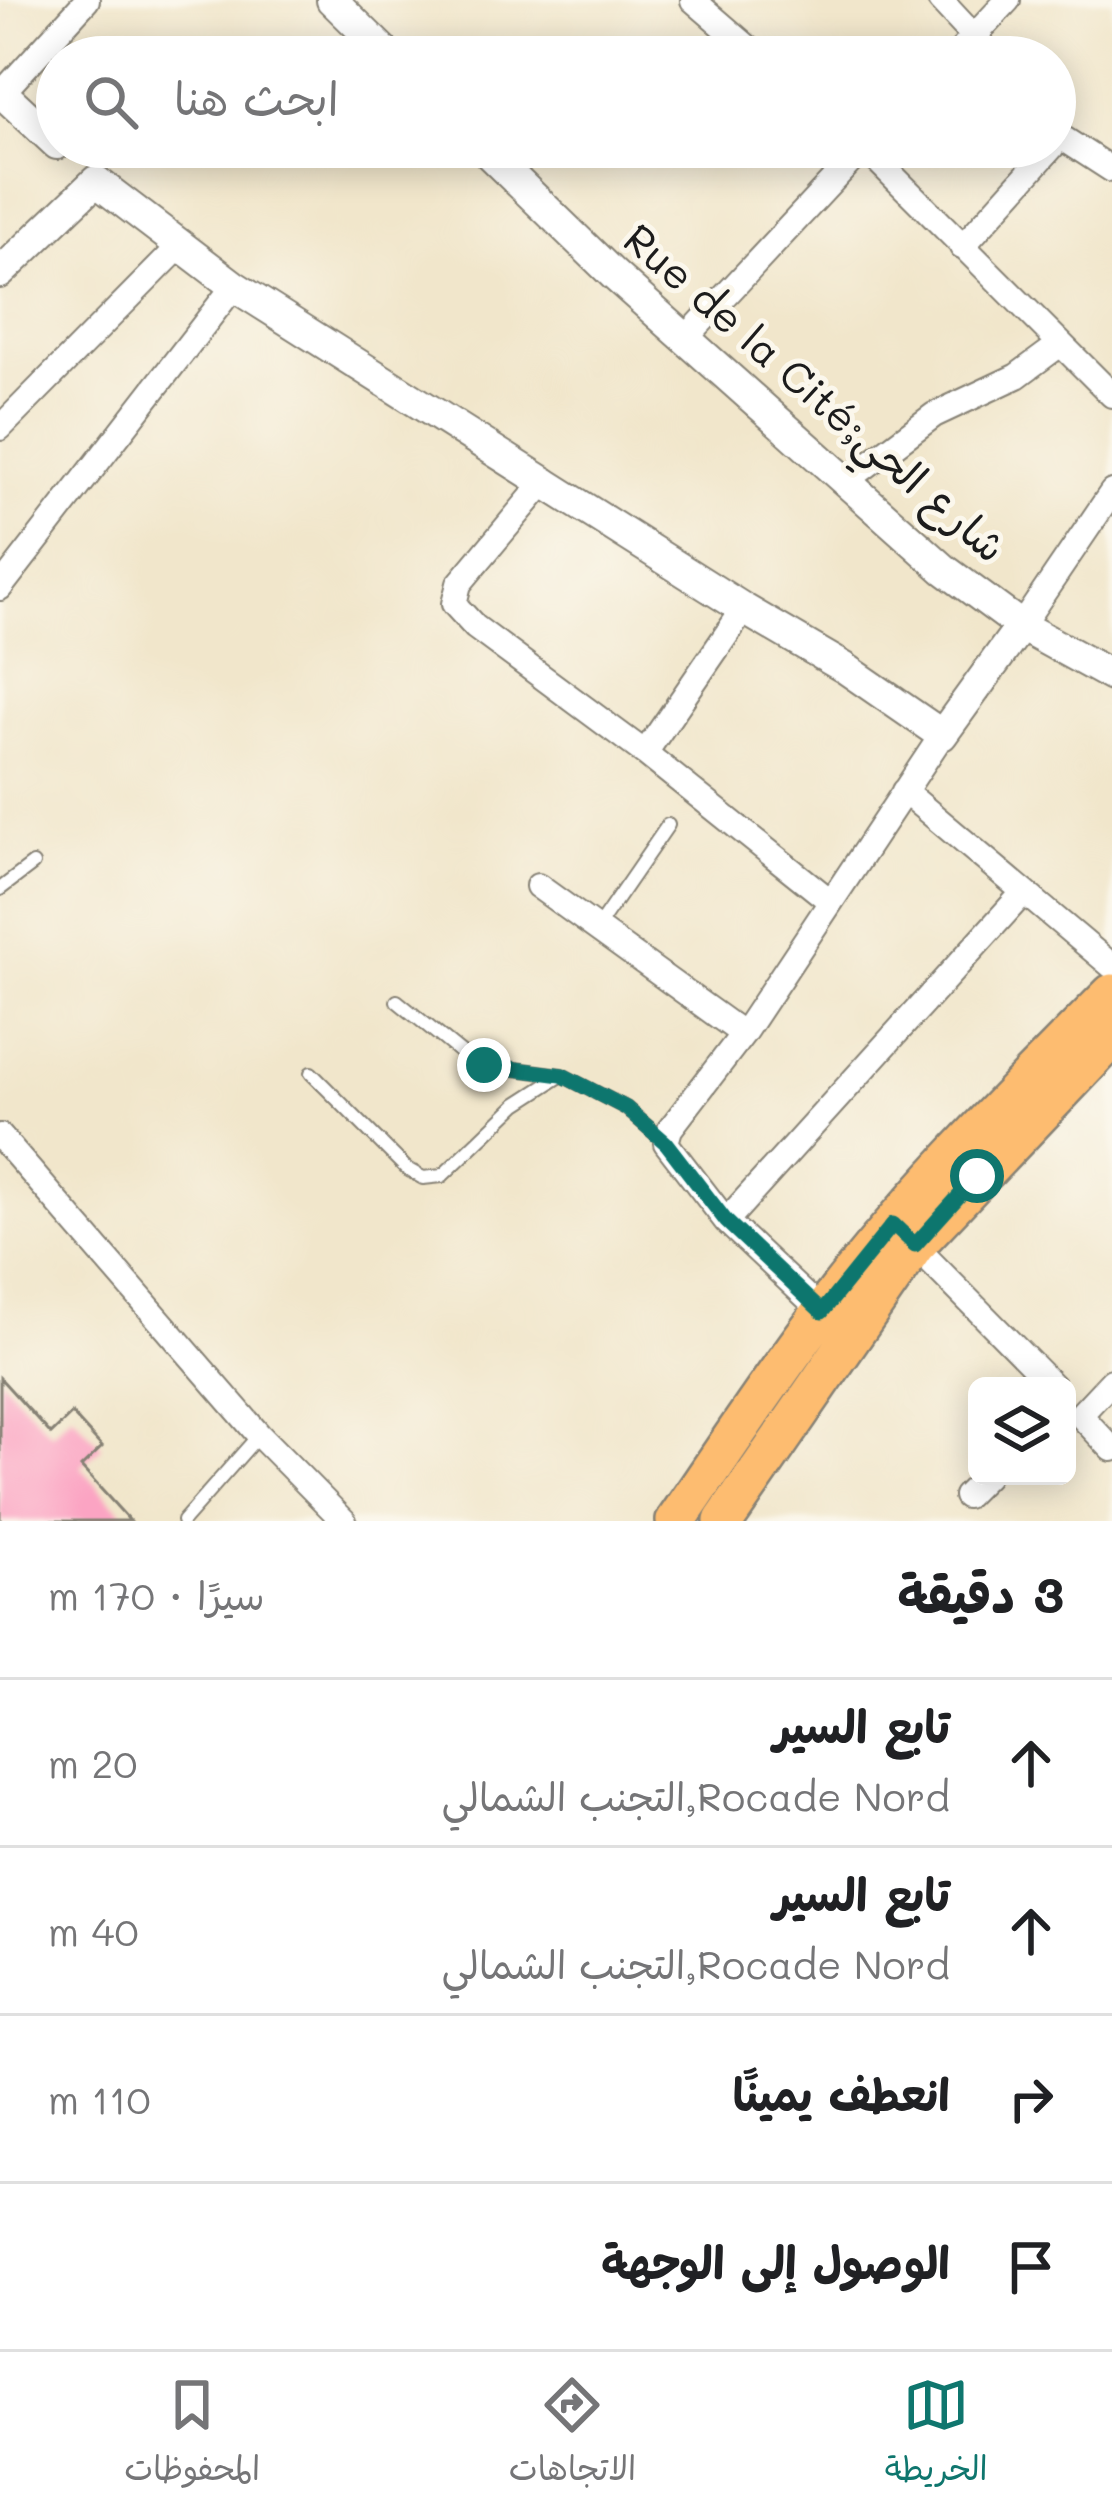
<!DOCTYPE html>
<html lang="ar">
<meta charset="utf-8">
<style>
:root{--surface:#fff;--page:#f6f6f6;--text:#202124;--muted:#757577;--line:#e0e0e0;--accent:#0f766e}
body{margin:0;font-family:Mali,"Playpen Sans Arabic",sans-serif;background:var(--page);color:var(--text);direction:rtl}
.controls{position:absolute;right:36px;bottom:36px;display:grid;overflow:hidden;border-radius:18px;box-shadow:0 6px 30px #0003}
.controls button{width:108px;height:108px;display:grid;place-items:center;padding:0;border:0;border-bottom:3px solid var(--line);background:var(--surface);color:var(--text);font:60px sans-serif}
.stop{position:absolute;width:36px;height:36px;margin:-27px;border:9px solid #0f766e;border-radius:50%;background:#fff}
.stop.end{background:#0f766e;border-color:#fff;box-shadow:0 3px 12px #0008}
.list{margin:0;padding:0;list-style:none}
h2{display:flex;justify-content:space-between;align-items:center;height:156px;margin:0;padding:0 48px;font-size:51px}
h2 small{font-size:39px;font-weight:400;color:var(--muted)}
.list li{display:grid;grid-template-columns:78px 1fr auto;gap:36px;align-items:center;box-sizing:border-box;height:168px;padding:0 48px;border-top:3px solid var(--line)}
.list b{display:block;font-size:45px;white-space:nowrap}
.list p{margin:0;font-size:39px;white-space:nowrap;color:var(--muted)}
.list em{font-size:39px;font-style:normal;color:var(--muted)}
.icon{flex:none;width:66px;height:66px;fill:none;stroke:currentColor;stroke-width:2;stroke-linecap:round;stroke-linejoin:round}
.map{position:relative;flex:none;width:1112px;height:1521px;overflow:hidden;direction:ltr}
.search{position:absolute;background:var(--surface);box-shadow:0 6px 30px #0003;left:36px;right:36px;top:36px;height:132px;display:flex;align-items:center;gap:30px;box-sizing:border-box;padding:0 42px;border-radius:66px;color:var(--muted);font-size:45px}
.sheet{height:828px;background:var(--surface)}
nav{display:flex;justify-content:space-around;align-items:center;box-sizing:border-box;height:168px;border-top:3px solid var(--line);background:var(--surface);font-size:33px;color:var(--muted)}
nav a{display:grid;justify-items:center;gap:6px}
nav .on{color:var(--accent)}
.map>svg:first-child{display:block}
.building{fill:#fba4c3}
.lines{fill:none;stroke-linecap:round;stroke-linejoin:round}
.service-casing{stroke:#868174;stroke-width:16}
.minor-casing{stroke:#868174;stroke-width:28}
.tertiary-casing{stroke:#868174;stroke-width:34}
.primary-casing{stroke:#868174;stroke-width:44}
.service{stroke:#fff;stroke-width:12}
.minor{stroke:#fff;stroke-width:24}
.tertiary{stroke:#fff;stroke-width:30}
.primary{stroke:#fdbc70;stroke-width:39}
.route{stroke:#0f766e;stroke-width:15}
.labels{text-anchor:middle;stroke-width:10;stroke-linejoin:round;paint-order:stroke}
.street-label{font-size:42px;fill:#1c1c1c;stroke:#fbf7ec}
</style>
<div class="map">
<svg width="1112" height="1521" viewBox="0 0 1112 1521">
<rect width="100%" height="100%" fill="#fbf7ec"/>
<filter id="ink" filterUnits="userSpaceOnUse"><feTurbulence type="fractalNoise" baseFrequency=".00833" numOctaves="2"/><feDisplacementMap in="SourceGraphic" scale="24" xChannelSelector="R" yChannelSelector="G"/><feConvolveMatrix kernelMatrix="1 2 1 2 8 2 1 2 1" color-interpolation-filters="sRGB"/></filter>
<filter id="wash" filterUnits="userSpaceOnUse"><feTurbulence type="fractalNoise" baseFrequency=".004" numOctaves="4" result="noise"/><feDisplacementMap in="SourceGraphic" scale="48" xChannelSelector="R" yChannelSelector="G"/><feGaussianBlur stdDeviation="2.7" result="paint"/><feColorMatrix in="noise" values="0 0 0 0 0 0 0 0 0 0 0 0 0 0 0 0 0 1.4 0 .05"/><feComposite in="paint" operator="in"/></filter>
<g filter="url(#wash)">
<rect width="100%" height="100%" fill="#f1e6cb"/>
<g id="blocks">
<path class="building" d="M0 1378 51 1434 72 1414 102 1447 81 1467 130 1521H0Z"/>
</g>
</g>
<g filter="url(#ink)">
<use href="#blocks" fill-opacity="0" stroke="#868174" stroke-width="3"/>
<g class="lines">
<defs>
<path id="service" d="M0 889 33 864
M597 928 668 825
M397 1001 466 1057 485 1065 561 1075
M311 1073 407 1169 423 1178 442 1176 517 1104 562 1075 626 1108 665 1142
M183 1521 259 1435"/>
<path id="minor" d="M693 0 759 57
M940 0 993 57
M955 57 1008 0
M2 93 87 0
M1055 143 1061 137 1112 170
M962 247 1052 147
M684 340 864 147 1112 395
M0 428 182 244
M546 480 459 584 454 604 475 627 645 753 830 901
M845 482 934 415 1017 376 1059 345
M0 588 234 286
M1021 626 1112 492
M645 753 744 609
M904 791 1112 966
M538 886 743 1034
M0 1136 259 1435 344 1521
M726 1221 1024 892
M907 1238 1053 1386
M830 1319 726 1221 666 1143 670 1129 743 1034 942 735
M1112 1381 1080 1415 1112 1449
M966 1496 986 1476"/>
<path id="tertiary" d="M332 0 390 57
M0 91 57 144
M482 147 614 275 945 570 1021 626 1112 676
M0 273 96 181 234 286 744 609 845 668 942 735 1021 626"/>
<path id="primary" d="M676 1521C724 1451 771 1379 823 1311 909 1197 1011 1096 1112 994
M724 1521 915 1245 1112 1038"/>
</defs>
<use href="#service" class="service-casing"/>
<use href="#minor" class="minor-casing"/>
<use href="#tertiary" class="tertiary-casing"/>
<use href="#primary" class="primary-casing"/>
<use href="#service" class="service"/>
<use href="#minor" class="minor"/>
<use href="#tertiary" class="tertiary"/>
<use href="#primary" class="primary"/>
</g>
</g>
<g class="lines" filter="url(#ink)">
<path class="route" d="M484 1065 562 1075 626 1108 666 1143 726 1221 822 1312 893 1224 915 1245 977 1176"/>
</g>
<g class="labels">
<g class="street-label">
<text transform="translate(815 393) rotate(41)" y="15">Rue de la Cité;شارع الحي</text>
</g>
</g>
</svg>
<div class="controls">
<button><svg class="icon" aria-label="layers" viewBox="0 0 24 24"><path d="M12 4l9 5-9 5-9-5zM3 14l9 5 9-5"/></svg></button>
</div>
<div class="stop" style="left:977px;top:1176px"></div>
<div class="stop end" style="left:484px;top:1065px"></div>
<div class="search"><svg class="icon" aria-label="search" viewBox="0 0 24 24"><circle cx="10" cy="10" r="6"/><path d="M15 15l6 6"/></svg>ابحث هنا</div>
</div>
<section class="sheet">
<h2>3 دقيقة<small>سيرًا · 170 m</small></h2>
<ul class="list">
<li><svg class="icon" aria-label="ahead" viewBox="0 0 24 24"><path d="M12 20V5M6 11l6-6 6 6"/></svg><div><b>تابع السير</b><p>Rocade Nord,التجنب الشمالي</p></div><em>20 m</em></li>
<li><svg class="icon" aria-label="ahead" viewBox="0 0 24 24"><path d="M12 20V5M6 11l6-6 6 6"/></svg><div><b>تابع السير</b><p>Rocade Nord,التجنب الشمالي</p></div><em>40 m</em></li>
<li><svg class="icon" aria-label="right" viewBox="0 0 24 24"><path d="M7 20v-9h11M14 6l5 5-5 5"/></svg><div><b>انعطف يمينًا</b></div><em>110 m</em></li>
<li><svg class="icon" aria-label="arrive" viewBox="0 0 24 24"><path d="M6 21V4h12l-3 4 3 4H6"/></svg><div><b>الوصول إلى الوجهة</b></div></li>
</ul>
</section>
<nav>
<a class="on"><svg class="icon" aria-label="map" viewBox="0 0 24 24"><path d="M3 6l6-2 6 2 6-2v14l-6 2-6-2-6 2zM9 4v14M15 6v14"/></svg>الخريطة</a>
<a><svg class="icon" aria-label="directions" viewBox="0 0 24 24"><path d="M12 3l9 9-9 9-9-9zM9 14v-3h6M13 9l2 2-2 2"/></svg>الاتجاهات</a>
<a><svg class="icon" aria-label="saved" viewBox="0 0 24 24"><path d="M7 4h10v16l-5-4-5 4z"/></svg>المحفوظات</a>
</nav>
